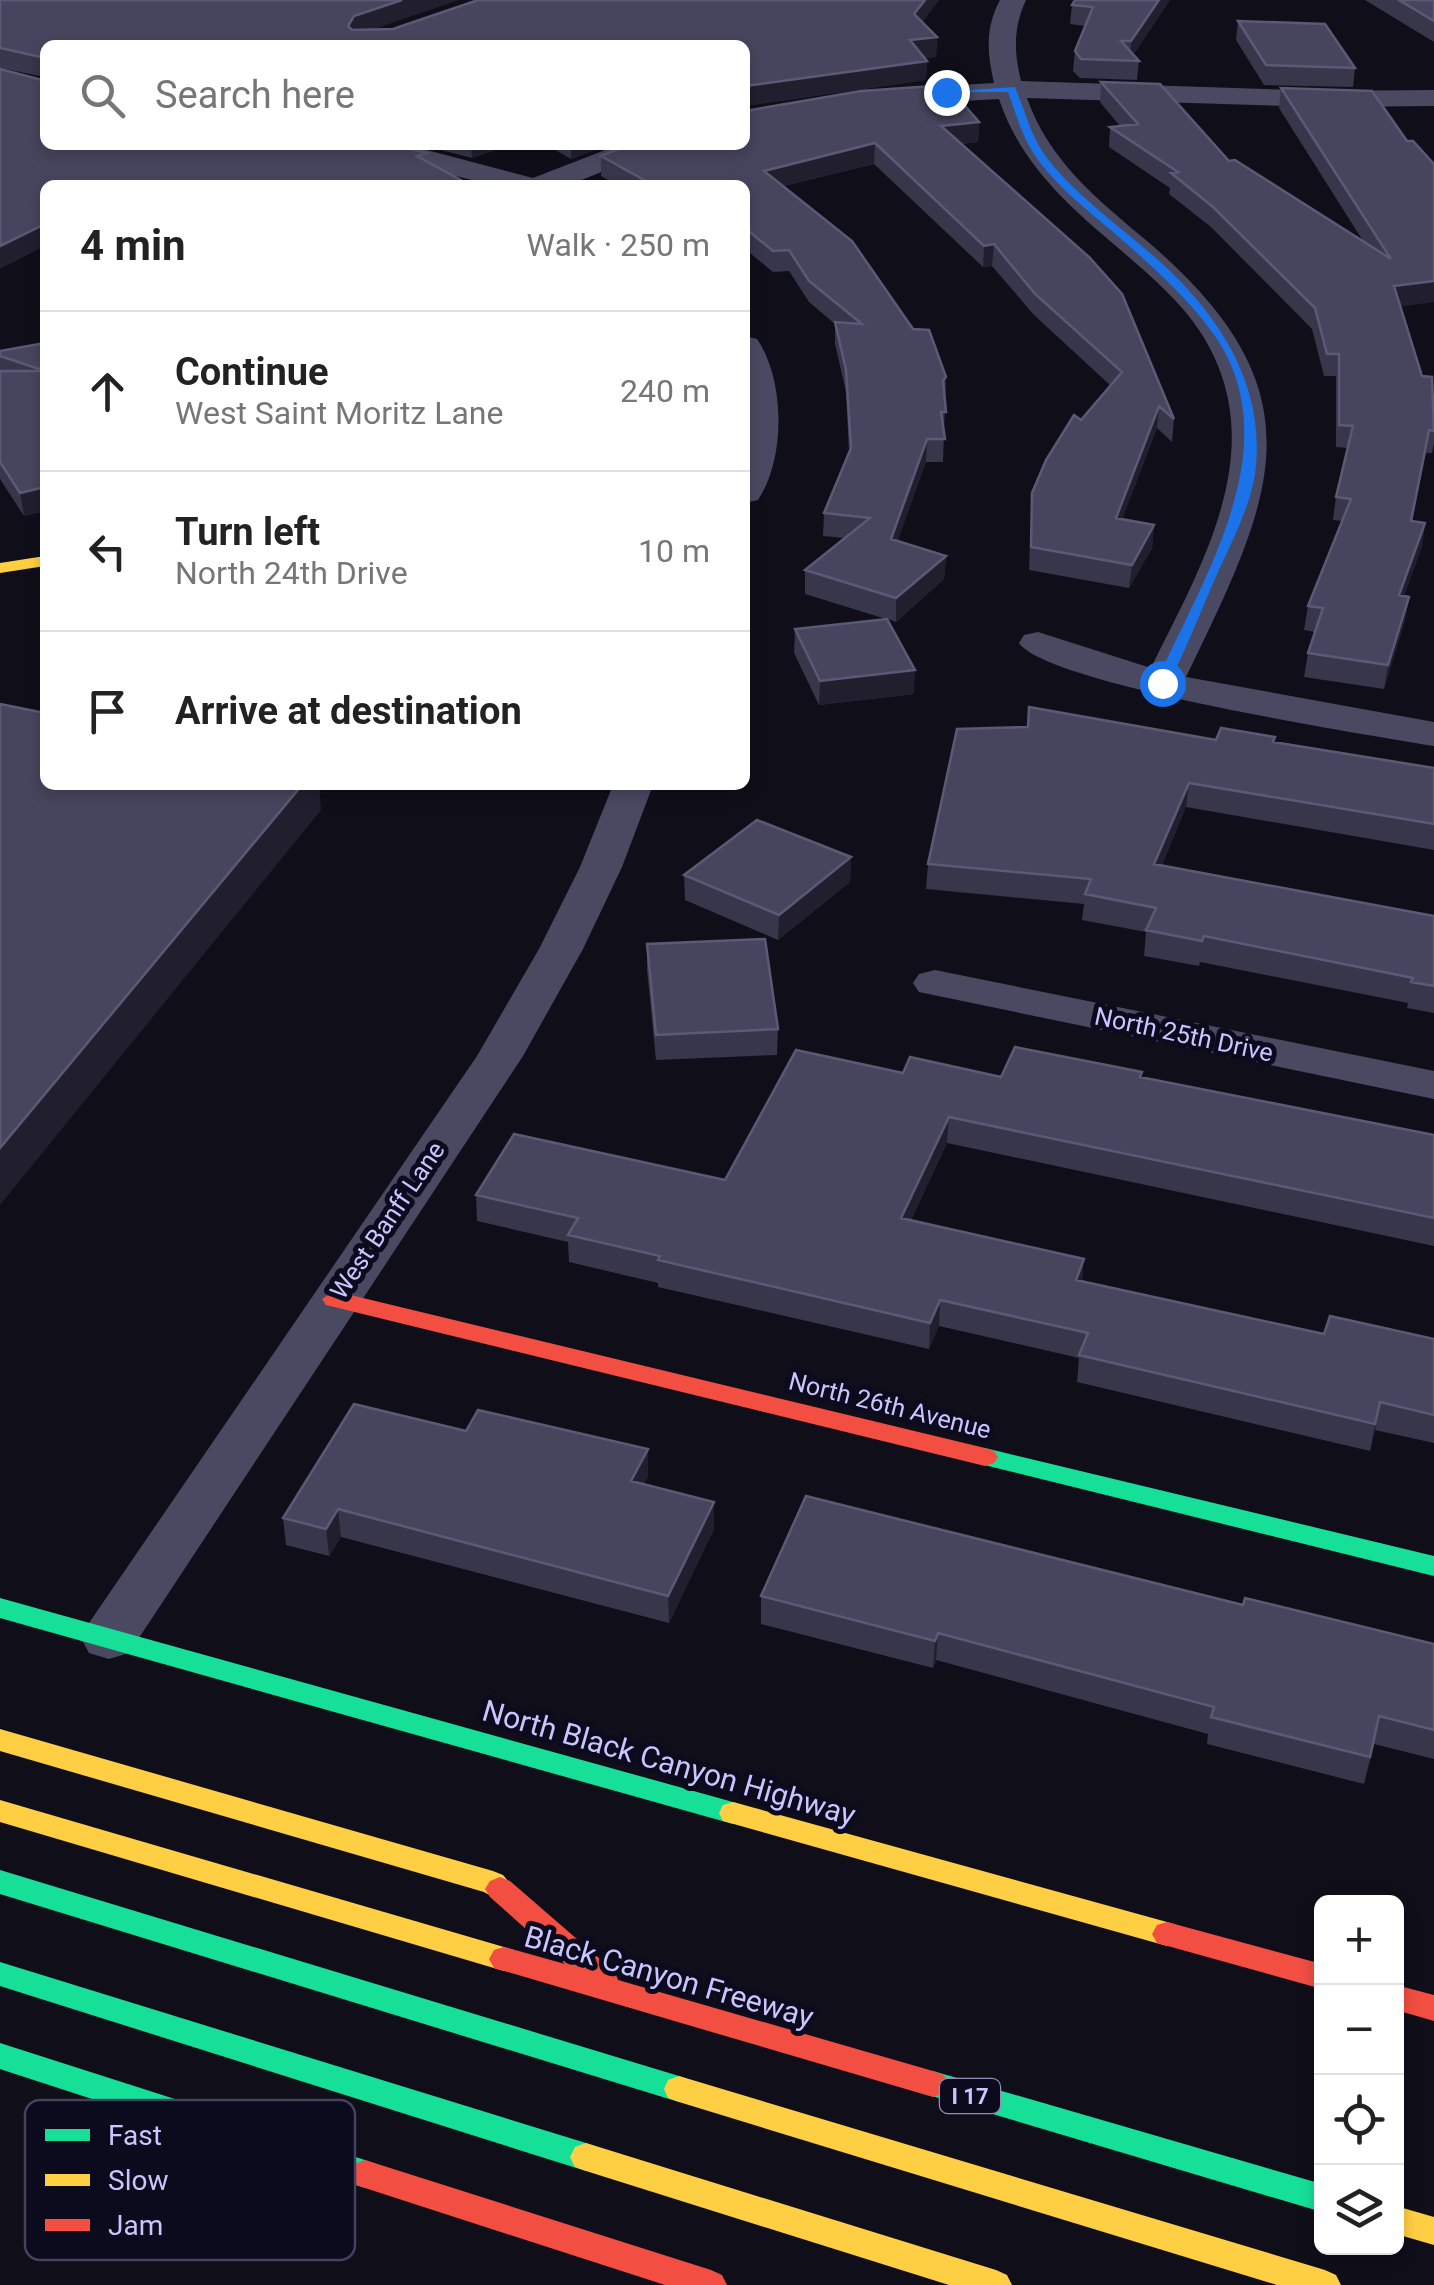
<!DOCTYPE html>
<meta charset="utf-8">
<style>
:root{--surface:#fff;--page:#f6f6f6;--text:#222;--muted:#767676;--line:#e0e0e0}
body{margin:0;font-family:Roboto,sans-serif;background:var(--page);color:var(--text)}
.controls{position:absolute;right:30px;bottom:30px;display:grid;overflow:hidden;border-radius:15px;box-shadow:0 5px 15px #0003}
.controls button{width:90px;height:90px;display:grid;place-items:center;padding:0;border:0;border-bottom:2px solid var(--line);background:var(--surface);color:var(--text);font:50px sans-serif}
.stop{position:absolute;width:30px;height:30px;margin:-22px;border:8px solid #1a73e8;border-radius:50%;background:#fff}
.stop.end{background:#1a73e8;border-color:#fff;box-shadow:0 2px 10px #0008}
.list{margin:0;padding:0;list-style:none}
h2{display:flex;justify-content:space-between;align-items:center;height:130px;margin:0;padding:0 40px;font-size:42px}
h2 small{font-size:32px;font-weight:400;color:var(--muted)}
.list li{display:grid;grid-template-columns:65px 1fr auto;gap:30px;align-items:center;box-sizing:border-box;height:160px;padding:0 40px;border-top:2px solid var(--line)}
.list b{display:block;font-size:38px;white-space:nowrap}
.list p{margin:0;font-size:32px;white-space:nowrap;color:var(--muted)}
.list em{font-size:32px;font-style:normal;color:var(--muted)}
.icon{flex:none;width:55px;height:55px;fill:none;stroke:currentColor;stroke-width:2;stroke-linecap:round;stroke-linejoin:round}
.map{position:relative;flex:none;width:1434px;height:2285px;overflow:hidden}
.search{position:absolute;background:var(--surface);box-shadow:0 5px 15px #0003;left:40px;top:40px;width:710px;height:110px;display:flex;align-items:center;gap:25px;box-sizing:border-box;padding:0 35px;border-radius:15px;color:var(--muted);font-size:38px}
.panel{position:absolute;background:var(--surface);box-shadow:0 5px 15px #0003;left:40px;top:180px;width:710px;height:610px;border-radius:15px}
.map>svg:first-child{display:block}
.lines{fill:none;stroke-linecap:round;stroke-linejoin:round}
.street{fill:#494a62;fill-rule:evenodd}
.fast{fill:#16e098;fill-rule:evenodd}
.slow{fill:#ffcf43;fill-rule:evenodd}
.jam{fill:#f24e42;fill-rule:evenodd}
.wall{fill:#37364a}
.shaded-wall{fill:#211f2e}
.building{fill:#47455d;stroke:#5b5a76;stroke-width:2.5}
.route{fill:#1a73e8}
.labels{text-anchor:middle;stroke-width:10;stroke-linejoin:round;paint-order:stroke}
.shield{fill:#0c0a1d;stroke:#908ebb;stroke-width:2.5}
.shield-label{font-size:22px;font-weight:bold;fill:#c8c6ff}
.street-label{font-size:25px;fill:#c8c6ff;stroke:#0c0a1d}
.near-street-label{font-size:30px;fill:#c8c6ff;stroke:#0c0a1d}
.key{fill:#0c0a1d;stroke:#444261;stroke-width:2.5}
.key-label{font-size:28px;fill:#c8c6ff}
</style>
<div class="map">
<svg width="1434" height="2285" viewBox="0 0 1434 2285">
<rect width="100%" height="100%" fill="#100e19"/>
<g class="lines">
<path class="street" d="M1000 0H1026C1013 28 1014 52 1021 81L1321 91 1434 90V106L1321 107 1027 98C1049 161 1097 199 1147 241 1324 392 1276 492 1186 677L1434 722V746C1369 735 1048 685 1019 643L1024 635 1038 632 1151 668C1203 562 1273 446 1201 333 1179 299 1146 272 1116 246 1066 204 1020 162 999 99L892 105 882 103 878 97 882 91 892 89 994 83C987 53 985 28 1000 0Z
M350 145H408L533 178 618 145H659L654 151 569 185H492L355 151Z
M745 336 757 339C785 380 786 458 758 500L745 503Z
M613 785H653L622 867 583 949 523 1056 129 1653 109 1659 89 1653 81 1638 89 1623 477 1056 539 949 580 867Z
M935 970 1434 1071V1099L919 992 913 983 919 974Z"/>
<path class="fast" d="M985 1448 1434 1556V1576L976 1463 972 1457 976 1451Z
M0 1598 733 1802 743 1805 747 1813 743 1821 733 1824 0 1618Z
M0 1870 679 2076 690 2080 694 2089 690 2098 679 2102 0 1894Z
M0 1962 586 2143 597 2147 602 2157 597 2167 586 2171 0 1986Z
M0 2043 365 2160 376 2164 381 2174 376 2184 365 2188 0 2069Z
M933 2071 1322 2184V2212L922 2093 918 2084 922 2075Z"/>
<path class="slow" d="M45 556V566L0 573V563Z
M0 1729 493 1871 503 1875 515 1889 510 1897 500 1901 484 1892 0 1751Z
M0 1800 504 1947 514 1950 519 1959 514 1968 504 1971 0 1822Z
M733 1802 1167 1922 1177 1925 1182 1934 1177 1943 1167 1946 723 1821 719 1813 723 1805Z
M679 2076 1325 2270 1336 2275 1341 2285H1277L679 2102 668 2098 664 2089 668 2080Z
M586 2143 996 2270 1007 2275 1012 2285H949L586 2171 575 2167 570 2157 575 2147Z
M1396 2206 1434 2217V2245L1396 2234Z"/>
<path class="jam" d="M334 1291 985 1448 994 1451 998 1457 994 1463 985 1466 326 1305 322 1299Z
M500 1877 510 1881 615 1972 618 1980 933 2071 944 2075 948 2084 944 2093 933 2097 494 1968 489 1959 494 1950 504 1947 565 1964 490 1897 485 1889 490 1881Z
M1167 1922 1322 1964V1989L1157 1943 1152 1934 1157 1925Z
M1396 1985 1434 1995V2021L1396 2010Z
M365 2160 711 2270 722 2275 727 2285H665L365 2188 354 2184 349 2174 354 2164Z"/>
</g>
<path class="wall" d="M0 0H458L373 29H393L478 0H939L922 22 937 37 936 57 925 58 927 61 926 80 745 106V45H45V77L0 68Z
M1075 0H1170L1133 55 1139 61 1137 80 1080 78 1073 71 1075 51 1085 26 1070 24 1072 5Z
M1365 0H1434V42Z
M1238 21 1355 68 1353 87 1264 85 1236 40Z
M1101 82 1363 241 1279 108 1281 88 1372 91 1400 306 1422 376 1434 405V443L1432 453H1426L1412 521 1425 523 1422 546 1404 596 1409 597 1405 620 1384 689 1304 677 1308 653 1315 632 1304 630 1308 606 1342 521 1333 520 1336 497 1348 448 1336 447V376H1324L1312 329 1211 227 1169 194 1170 188 1109 147 1110 127 1120 126 1100 102Z
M979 122 978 142 961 144 1174 419 1172 442 1157 428 1122 519 1154 525 1152 548 1129 588 1029 570 1032 493 1081 420 1111 386 1034 315 992 266 983 267 874 164 784 186 946 377 943 462H926L897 541 946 556 944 579 896 622 888 619 914 694 819 705 794 653 795 629 886 619 805 594V570L844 538 823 536 824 513 849 452 846 392 835 344V324L809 302 789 271 773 272 745 249V185H617L601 176V156Z
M422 145H509L472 158Z
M547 145H608L571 159Z
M45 343V511L24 516 0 479V351Z
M1029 707 1216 740 1275 737V742L1434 768V850L1186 807 1162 865 1434 916V1013L1407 1008 1408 1003 1200 962 1199 966 1144 956 1146 932 1082 920 1084 904 926 889 928 864 1027 727Z
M851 857 850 882 778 940 685 900 684 875Z
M647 944 778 1029 777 1055 656 1060 647 970Z
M903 1073 1001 1077 1141 1078 1434 1135V1246L947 1143 911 1220 1082 1281 1324 1334 1434 1339V1443L1375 1430 1370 1451 1077 1382 1079 1358 939 1326 929 1349 658 1287V1283L569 1262 568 1242 477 1221 476 1195 725 1180Z
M466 1431 648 1449V1476L644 1484 714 1502V1529L669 1623 341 1537 329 1556 286 1545 283 1518Z
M761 1596 1243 1605 1434 1644V1759L1374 1744 1364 1784 1207 1744 1208 1734 936 1660 933 1668 761 1624Z"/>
<path class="shaded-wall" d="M402 0H458L356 35 348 26 354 16Z
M925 0H939L913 33 914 14Z
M1159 0H1170L1130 60 1131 41Z
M937 37 936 57 909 60 910 40Z
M927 61 926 80 745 106V86Z
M979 122 978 142 940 146 941 126Z
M875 143 874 164 764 191V171Z
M471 145H509L472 158Z
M571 145H608L571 159Z
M45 224V246L0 269V246Z
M994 244 992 266 983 267 984 246Z
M1434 281V302L1391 308 1394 286Z
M1159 406 1157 428 1114 541 1116 518Z
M927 439 926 462 890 563 891 539Z
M45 487V511L24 516 20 493Z
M1425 523 1422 546 1396 619 1399 595Z
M1154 525 1152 548 1129 588 1132 565Z
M946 556 944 579 896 622V598Z
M1409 597 1405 620 1384 689 1388 665Z
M915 670 914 694 819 705 820 681Z
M1189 783 1186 807 1152 889 1154 864Z
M302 785H319L321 810 0 1205V1148Z
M851 857 850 882 778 940 779 915Z
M949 1117 947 1143 899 1245 901 1218Z
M1084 1259 1082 1286 1076 1280Z
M940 1300 939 1326 929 1349 930 1323Z
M1380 1402 1375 1430 1370 1451 1375 1424Z
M648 1449V1476L632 1508 631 1481Z
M714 1502V1529L669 1623 668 1596Z
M338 1509 341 1537 329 1556 326 1529Z
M938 1633 936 1660 933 1668 935 1641Z"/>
<path class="building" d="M0 0H402L354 16 348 26 352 30 393 29 478 0H925L914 14 937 37 910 40 927 61 745 86V45H45V58L0 48Z
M1075 0H1159L1131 41H1121L1139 61 1081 59 1075 51 1093 7 1072 5Z
M1399 0H1434V21Z
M1238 21 1325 24 1355 68 1266 65Z
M0 69 42 80 45 77V145H396L427 153 417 156 470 185H45V224L0 246Z
M1101 82 1160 84 1229 161 1235 160 1391 259 1281 88 1372 91 1407 141H1413L1434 164V281L1394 286 1422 376 1432 377 1434 431 1429 430 1411 521 1425 523 1399 595 1409 597 1388 665 1308 653 1323 608 1308 606 1351 499 1336 497 1353 426 1339 425V354H1327L1315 308 1213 207 1171 173 1178 172 1110 127 1138 124Z
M947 85 979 122 941 126 1089 257 1122 294 1174 419 1159 406 1116 518 1154 525 1132 565 1031 547 1032 493 1046 460 1074 415 1081 420 1122 372 1035 294 994 244 984 246 875 143 764 171 852 241 913 329 929 330 946 377 943 380 946 412H941L945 439H927L891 539 946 556 896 598 805 570 870 518 824 513 851 448 846 370 835 322 862 324 809 281 789 250 773 251 745 228V185H653L601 156 628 145H745V111L861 91Z
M45 343V487L20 493 0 462V371H45L0 356V351Z
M887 619 915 670 820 681 795 629Z
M0 704 45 713V785H302L0 1148Z
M1029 707 1216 740 1221 728 1275 737 1273 742 1434 768V824L1189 783 1154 864 1434 916V986L1411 982 1413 978 1204 936 1202 941 1146 930 1156 908 1085 894 1091 879 928 864 957 729 1028 727Z
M757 820 851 857 779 915 684 875Z
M765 939 778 1029 656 1035 647 944Z
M1015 1047 1142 1072 1140 1077 1434 1135V1218L949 1117 901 1218 1084 1259 1076 1280 1324 1334 1330 1316 1434 1339V1415L1380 1402 1375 1424 1079 1355 1088 1333 940 1300 930 1323 658 1260 660 1256 568 1235 578 1218 476 1195 514 1134 725 1180 796 1050 903 1073 910 1057 1001 1077Z
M354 1404 466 1431 478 1410 648 1449 631 1481 714 1502 668 1596 338 1509 326 1529 283 1518Z
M806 1496 1243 1605 1245 1598 1434 1644V1730L1379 1716 1370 1757 1211 1717 1214 1707 938 1633 935 1641 761 1596Z"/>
<path class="route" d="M1015 87C1023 105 1028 126 1038 144 1062 188 1132 234 1170 271 1226 325 1266 393 1255 474 1249 511 1229 547 1214 581 1199 616 1185 652 1167 686L1156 683C1201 581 1289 449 1217 339 1193 304 1160 273 1128 245 1094 214 1048 183 1027 142 1019 126 1014 108 1008 92H941Z"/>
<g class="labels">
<rect class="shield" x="940" y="2079" width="60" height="34" rx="8"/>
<g class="shield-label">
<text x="970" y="2104">I 17</text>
</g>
<g class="street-label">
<text transform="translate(1184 1034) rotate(12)" y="9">North 25th Drive</text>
<text transform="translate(387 1220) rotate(-56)" y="9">West Banff Lane</text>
<text transform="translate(890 1405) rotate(14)" y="9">North 26th Avenue</text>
</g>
<g class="near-street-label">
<text transform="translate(669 1763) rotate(16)" y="10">North Black Canyon Highway</text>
<text transform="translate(669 1977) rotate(16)" y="10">Black Canyon Freeway</text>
</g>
</g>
<rect x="25" y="2100" width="330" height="160" rx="15" class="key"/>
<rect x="45" y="2129" width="45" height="12" fill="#16e098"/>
<rect x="45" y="2174" width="45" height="12" fill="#ffcf43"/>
<rect x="45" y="2219" width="45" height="12" fill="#f24e42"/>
<g class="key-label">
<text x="108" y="2145">Fast</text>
<text x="108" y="2190">Slow</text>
<text x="108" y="2235">Jam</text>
</g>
</svg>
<div class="controls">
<button>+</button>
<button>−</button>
<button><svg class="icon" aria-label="locate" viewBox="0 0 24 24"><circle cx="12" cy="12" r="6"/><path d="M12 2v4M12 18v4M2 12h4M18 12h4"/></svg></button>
<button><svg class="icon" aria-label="layers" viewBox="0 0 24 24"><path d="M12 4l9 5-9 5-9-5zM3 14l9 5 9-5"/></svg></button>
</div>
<div class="stop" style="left:1162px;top:683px"></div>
<div class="stop end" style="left:946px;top:92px"></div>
<div class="search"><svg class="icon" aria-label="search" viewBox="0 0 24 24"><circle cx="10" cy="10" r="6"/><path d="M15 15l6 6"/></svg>Search here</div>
<section class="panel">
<h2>4 min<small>Walk · 250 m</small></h2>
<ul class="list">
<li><svg class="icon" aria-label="ahead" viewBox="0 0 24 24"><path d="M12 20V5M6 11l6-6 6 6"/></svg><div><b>Continue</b><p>West Saint Moritz Lane</p></div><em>240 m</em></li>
<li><svg class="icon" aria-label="left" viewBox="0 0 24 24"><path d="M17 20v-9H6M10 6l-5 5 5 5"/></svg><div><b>Turn left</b><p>North 24th Drive</p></div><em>10 m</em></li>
<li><svg class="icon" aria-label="arrive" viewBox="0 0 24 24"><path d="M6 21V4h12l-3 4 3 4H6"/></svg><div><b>Arrive at destination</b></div></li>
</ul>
</section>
</div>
